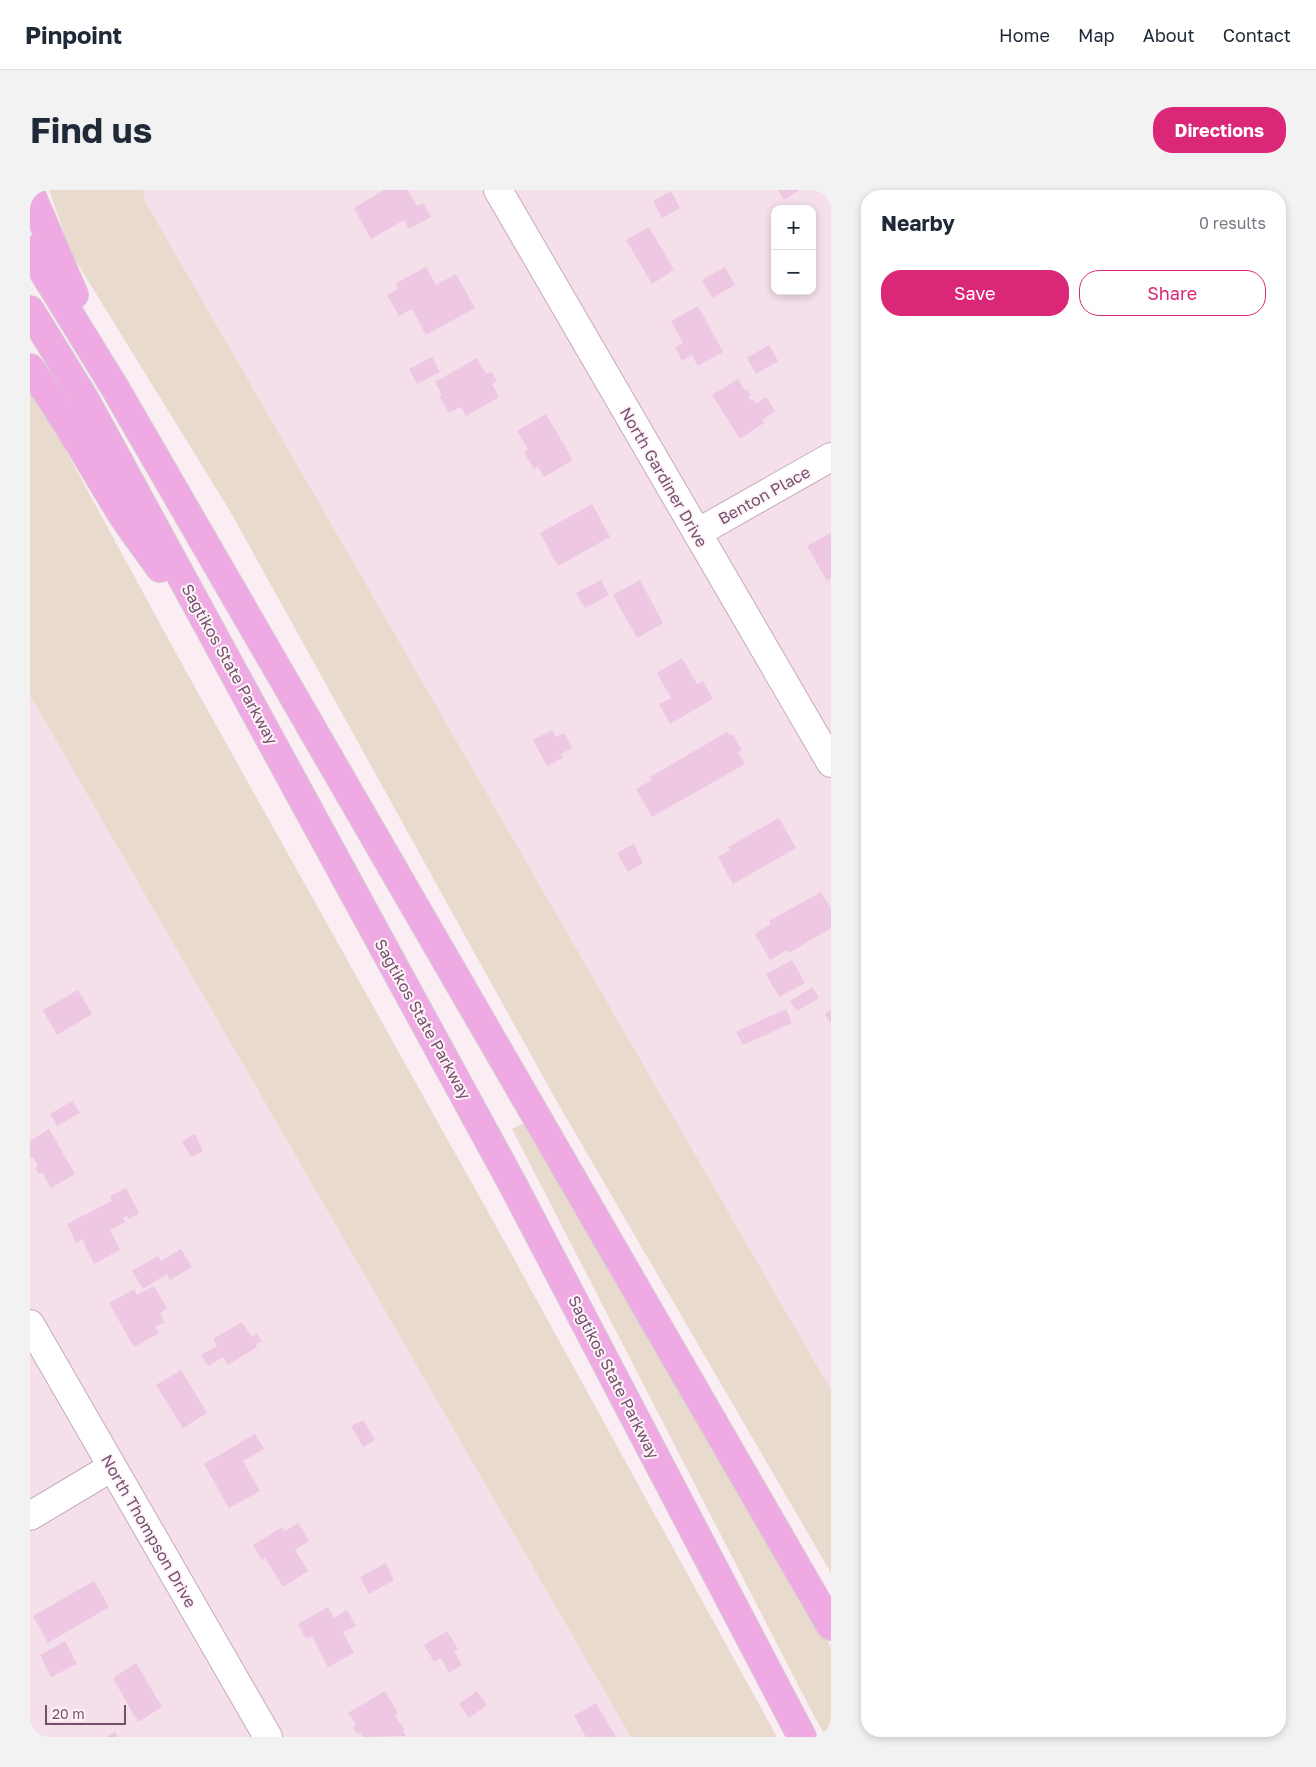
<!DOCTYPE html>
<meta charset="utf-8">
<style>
:root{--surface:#fff;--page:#f2f2f3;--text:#1f2937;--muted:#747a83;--line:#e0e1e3;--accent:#db2777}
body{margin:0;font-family:"Golos Text",sans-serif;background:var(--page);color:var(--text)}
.controls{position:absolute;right:15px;top:15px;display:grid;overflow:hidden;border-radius:10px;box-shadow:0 2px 8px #0003}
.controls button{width:45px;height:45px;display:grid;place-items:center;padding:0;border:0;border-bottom:1px solid var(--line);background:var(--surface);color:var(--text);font:25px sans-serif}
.scale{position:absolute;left:15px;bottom:12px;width:81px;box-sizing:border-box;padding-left:5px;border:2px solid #75516c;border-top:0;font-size:14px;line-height:18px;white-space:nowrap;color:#75516c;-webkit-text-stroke:4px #fef3f9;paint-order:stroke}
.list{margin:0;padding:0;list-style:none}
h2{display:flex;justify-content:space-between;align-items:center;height:65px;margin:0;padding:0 20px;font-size:21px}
h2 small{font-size:16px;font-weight:400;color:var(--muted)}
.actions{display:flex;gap:10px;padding:15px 20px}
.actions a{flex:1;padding:11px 0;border:1px solid var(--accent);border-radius:20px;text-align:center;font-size:18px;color:var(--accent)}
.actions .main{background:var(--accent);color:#fff}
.map{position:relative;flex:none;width:801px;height:1547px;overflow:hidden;border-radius:20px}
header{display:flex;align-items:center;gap:30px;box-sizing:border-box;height:70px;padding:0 25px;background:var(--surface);border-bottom:1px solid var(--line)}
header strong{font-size:24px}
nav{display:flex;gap:28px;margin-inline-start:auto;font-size:18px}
.intro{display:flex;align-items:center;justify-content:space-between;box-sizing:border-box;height:120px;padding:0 30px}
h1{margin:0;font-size:35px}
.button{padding:12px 22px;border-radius:20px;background:var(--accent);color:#fff;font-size:18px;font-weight:700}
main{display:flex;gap:30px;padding:0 30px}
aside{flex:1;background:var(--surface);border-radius:20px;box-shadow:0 2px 8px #0003}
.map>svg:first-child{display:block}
.residential{fill:#f4dfeb;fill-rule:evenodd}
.green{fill:#e8dacc}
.building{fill:#eec7e3}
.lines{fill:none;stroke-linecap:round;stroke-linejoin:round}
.street-casing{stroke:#c6abbd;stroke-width:30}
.highway-casing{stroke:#d6cbd3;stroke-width:30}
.street{stroke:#fff;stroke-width:28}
.highway{stroke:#efaae4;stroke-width:28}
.labels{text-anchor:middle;stroke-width:4;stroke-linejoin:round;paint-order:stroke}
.street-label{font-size:16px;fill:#75516c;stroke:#fef3f9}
</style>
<header>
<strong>Pinpoint</strong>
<nav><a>Home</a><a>Map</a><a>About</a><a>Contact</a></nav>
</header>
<div class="intro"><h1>Find us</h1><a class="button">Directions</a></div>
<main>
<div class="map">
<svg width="801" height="1547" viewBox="0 0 801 1547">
<rect width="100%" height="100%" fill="#fbedf4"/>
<path class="residential" d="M113 0H801V1200L116 13ZM745 19H782V101H745Z
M0 505 601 1547H0Z"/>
<path class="green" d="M19 0H113L116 13 801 1200V1383L526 910 200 321 41 63Z
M0 198 5 204 153 476 477 1056 747 1547H601L0 505Z
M494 933 801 1457V1547H796L784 1526 482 939Z"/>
<path class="building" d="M354 0H378L387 16 393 13 401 27 379 39 374 30 341 49 324 18Z
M748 0H767L768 1 754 10Z
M641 1 650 18 632 28 623 11Z
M619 37 644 80 622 94 596 50Z
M396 77 406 95 426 84 445 118 396 145 382 119 369 126 357 105 368 99 366 93Z
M695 77 705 95 682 108 672 90Z
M668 116 693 162 668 176 662 165 652 171 645 157 653 153 641 131Z
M739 155 748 171 726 184 717 168Z
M402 167 410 182 387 194 379 179Z
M447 168 456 184 461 182 467 191 462 194 469 207 436 226 431 217 419 223 409 206 412 205 405 192Z
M708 189 715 201 717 199 721 205 718 207 721 211 724 210 726 214 736 207 745 221 732 230 734 233 710 249 682 205Z
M516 224 543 270 514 287 508 277 504 279 494 262 498 259 487 241Z
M562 314 580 347 528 376 510 343Z
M801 343V388L797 391 777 356Z
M571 390 579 405 555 418 546 403Z
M610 390 633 433 607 448 583 405Z
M652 468 667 494 673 491 683 509 640 534 629 514 641 508 627 483Z
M522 540 526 547 534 543 542 558 531 564 533 568 517 576 503 550Z
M697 542 700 546 703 544 712 560 708 562 715 574 622 627 606 599 622 590 620 587Z
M749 628 766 658 703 694 688 667 700 660 698 657Z
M604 654 613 673 598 682 587 663Z
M791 702 801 719V738L759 763 757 760 740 770 725 744 741 734 739 731Z
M762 770 775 793 749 807 736 784Z
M782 797 789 808 767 821 760 811Z
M48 800 62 824 27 845 13 820Z
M756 819 762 833 713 855 706 842Z
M801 820V834L795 824Z
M42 911 50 923 27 936 20 924Z
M19 939 45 984 21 998 12 982 9 984 5 978 8 976 3 967 0 969V951Z
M165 944 173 961 161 967 152 951Z
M96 998 109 1023 98 1029 97 1026 93 1028 96 1032 80 1040 90 1060 64 1074 52 1049 46 1053 37 1034 82 1011 80 1006Z
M151 1059 162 1077 140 1090 137 1084 113 1099 102 1081 128 1066 131 1071Z
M124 1096 137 1118 130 1123 135 1132 125 1137 129 1143 104 1157 79 1113 104 1099 107 1105Z
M212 1132 222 1147 227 1144 232 1151 226 1154 227 1157 198 1175 193 1167 178 1176 171 1165 187 1156 183 1149Z
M151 1180 177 1223 153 1238 126 1195Z
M333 1230 345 1250 333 1257 321 1236Z
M225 1244 234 1259 213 1271 230 1301 199 1318 174 1274Z
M268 1333 279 1351 265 1360 278 1381 253 1397 235 1368 232 1370 223 1355 252 1337 255 1341Z
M356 1373 364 1390 339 1404 330 1387Z
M64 1391 79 1417 18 1453 3 1426Z
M298 1417 304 1428 317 1420 326 1436 313 1442 324 1463 298 1477 282 1446 276 1449 268 1434Z
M417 1441 428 1459 424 1461 432 1475 419 1483 411 1468 404 1472 394 1455Z
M35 1451 47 1474 21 1487 10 1465Z
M106 1473 132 1517 108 1532 83 1488Z
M355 1501 368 1523 365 1526 375 1540 373 1541 376 1546 333 1547 330 1542 327 1544 323 1537 326 1535 318 1523Z
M447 1501 457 1515 439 1528 429 1514Z
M566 1513 586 1547H556L544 1526Z
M85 1542 88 1547H77Z"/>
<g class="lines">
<defs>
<path id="street" d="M468 0 801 573
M667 343 801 267
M0 1134 238 1547
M0 1326 82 1277"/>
<path id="highway" d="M0 2 44 105
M0 60 85 198 801 1436
M0 120 54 208 482 993 772 1547
M0 178C33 223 59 271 88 318 101 339 116 358 130 378"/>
</defs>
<use href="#street" class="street-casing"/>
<use href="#highway" class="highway-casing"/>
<use href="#street" class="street"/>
<use href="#highway" class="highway"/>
</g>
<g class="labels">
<g class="street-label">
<text transform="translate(634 287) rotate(60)" y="6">North Gardiner Drive</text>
<text transform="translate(734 305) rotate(-29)" y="6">Benton Place</text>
<text transform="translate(200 474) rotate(61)" y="6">Sagtikos State Parkway</text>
<text transform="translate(393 829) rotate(61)" y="6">Sagtikos State Parkway</text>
<text transform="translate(584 1187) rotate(63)" y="6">Sagtikos State Parkway</text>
<text transform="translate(119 1341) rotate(60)" y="6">North Thompson Drive</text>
</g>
</g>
</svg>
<div class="controls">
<button>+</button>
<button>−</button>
</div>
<div class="scale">20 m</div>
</div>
<aside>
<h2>Nearby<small>0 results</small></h2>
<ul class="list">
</ul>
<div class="actions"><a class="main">Save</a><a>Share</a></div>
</aside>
</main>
